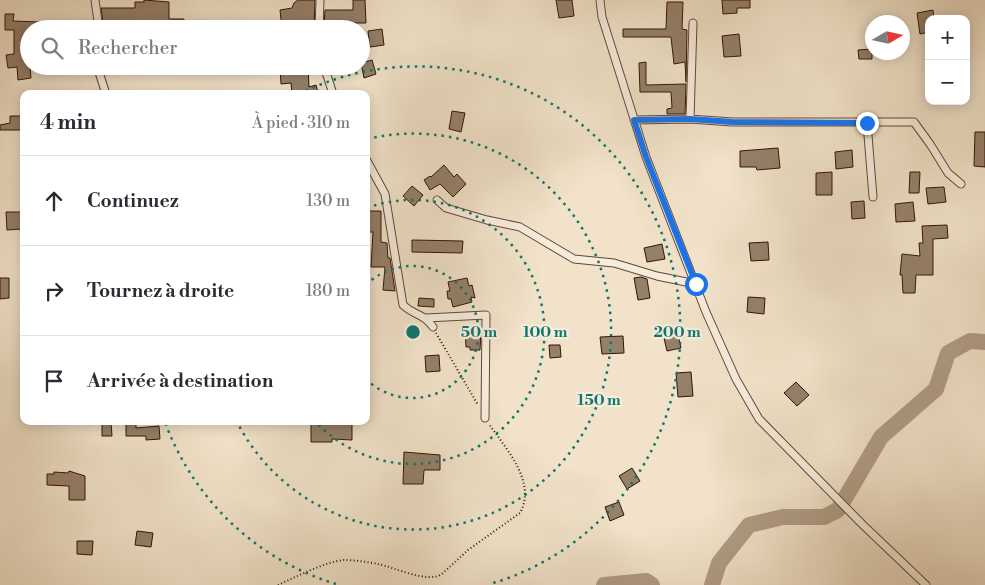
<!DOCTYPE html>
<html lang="fr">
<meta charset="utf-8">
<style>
:root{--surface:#fff;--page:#f7f7f7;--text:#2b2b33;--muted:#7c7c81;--line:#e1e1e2}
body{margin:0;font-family:"Libre Bodoni",serif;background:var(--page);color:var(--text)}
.controls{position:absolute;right:15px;top:15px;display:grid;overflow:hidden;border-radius:10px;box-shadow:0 2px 12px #0003}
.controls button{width:45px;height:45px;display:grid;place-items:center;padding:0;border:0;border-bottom:1px solid var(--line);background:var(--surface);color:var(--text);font:25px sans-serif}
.compass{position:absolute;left:865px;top:15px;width:45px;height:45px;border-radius:50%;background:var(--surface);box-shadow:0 2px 12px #0003;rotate:81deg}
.stop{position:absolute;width:15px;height:15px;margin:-11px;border:4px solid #1a73e8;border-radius:50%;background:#fff}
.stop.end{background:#1a73e8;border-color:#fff;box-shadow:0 1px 5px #0008}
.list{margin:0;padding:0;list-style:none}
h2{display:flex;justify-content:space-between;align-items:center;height:65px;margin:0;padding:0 20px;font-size:21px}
h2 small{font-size:16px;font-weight:400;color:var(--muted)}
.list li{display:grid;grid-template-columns:32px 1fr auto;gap:15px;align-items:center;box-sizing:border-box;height:90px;padding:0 20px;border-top:1px solid var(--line)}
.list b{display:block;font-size:19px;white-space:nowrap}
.list em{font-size:16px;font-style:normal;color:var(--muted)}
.icon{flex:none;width:28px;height:28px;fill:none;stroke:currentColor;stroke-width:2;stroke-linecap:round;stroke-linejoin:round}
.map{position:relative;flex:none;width:985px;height:585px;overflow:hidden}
.search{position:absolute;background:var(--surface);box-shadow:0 2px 12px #0003;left:20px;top:20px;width:350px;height:55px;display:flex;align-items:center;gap:12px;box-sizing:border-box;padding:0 18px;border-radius:28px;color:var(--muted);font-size:19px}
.panel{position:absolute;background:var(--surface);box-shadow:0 2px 12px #0003;left:20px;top:90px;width:350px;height:335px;border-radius:10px}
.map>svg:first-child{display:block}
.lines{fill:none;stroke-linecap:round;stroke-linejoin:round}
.river{stroke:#b09c86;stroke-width:16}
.building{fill:#95806a;stroke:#321504}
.minor-casing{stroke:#624835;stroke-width:9}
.path{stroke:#321504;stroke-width:2;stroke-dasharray:1 2.5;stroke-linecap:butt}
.minor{stroke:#f6ecdc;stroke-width:7}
.route{stroke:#1a73e8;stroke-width:6}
.ring{fill:none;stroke:#0f766e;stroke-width:2.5;stroke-dasharray:2.5 5}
.centre{fill:#0f766e;stroke:#f6ecdc;stroke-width:2.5}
.ring-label{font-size:15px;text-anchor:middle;font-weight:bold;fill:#0f766e;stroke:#f6ecdc;stroke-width:4.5;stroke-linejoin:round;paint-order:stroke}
</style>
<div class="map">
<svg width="985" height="585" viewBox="0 0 985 585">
<rect width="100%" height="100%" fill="#f1e2c9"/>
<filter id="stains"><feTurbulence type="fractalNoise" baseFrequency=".004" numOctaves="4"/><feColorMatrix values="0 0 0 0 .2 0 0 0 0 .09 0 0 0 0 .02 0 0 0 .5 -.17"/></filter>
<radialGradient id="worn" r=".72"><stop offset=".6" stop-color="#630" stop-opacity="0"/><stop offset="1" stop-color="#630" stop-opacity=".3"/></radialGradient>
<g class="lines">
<path class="river" d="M604 585 646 581 652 585
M712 585 719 563 749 525 783 517H824L838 510 881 437 936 389 948 353 970 341 985 342"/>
</g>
<path class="building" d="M144 0 169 2V19H184V29H104L101 8H135V2H144Z
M298 0H315L314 29H282L280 10 292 8 294 3Z
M353 0H365L366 23H348V26H324L325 10H353Z
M556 0H572L574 16 559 18Z
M722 0H750V8H737V13L723 14Z
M667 2H683L682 29 687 30 686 82 685 62 674 64 671 37H623V29H666Z
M933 10 934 19H929V32L920 34 917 13Z
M5 14H14L13 21 40 22 39 29H29V31H27L31 78 18 80 17 67 8 68 6 55 14 54V30H5Z
M382 29 384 45 370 47 368 31Z
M739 34 741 56 724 57 722 36Z
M872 49V59H859L858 50Z
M372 60 376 74 364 78 361 63Z
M646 62V85L686 84 685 114H667V109L672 108 671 92H640L639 63Z
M280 66H308L309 87 316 85 318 92 292 94 291 83 281 84Z
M452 111 465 113 461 132 449 129Z
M10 116H24V130H0V125L10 123Z
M975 132H985V167L974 166Z
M778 148 780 168 757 170 756 167H740V151Z
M852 150 853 167 836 169 835 152Z
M444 165 454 177 457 174 466 184 453 197 440 184 430 190 424 180 430 176 431 177Z
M832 172V195H816V173Z
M910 172H920L919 193H909Z
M412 186 423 195 414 206 403 196Z
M944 187 946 202 928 204 926 188Z
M864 201 865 218 852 219 851 202Z
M913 202 915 221 896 222 895 204Z
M366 211H381V242L387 243 388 258H390L395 291 383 290 385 267H371L373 232H366Z
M6 212H21V229L7 230Z
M947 225 948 238 933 239V275H916L915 293H903L902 275H900L902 254 920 256 919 243H923L922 226Z
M412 240 463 241 462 253 412 252Z
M768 242 769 260 751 261 749 243Z
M662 244 665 259 647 262 644 248Z
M641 277 647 279 650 298 638 300 634 278Z
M0 278H9V298L0 299Z
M467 278 469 286 472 285 475 298 471 297 472 302 453 307 451 299H448L447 291H450L448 282Z
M748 297 765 298 764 314 747 312Z
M419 298 434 299V307L418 306Z
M481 330 480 350H470V347H466L465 331Z
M677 331 681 348 667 351 663 334Z
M623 336 624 353 602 354 600 337Z
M549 345H560L561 357 550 358Z
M439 355 440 371 426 372 425 356Z
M691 372 693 396 678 397 676 373Z
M796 382 809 395 797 406 784 393Z
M126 421H136V428L159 426 160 439 146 440V436H126Z
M311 421H352V440L332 439V442H311Z
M111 422 112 436H102V423Z
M404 452 440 455V470H424L423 484H403Z
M632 468 640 481 627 489 619 476Z
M69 471 85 476V500H69V486L47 485V474H54V472L68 473Z
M619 502 624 515 610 521 605 507Z
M137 531 153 533 151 547 135 545Z
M77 541H93L92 555 77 554Z"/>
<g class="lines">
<defs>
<path id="minor" d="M95 0 99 29
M600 0 602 17 646 157 706 312 736 379 759 419 862 524 926 585
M319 29 320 0
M97 66 106 94
M324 66 333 94
M690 119 693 23
M634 120 690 119 732 122H914L930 144 948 173 961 184
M867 123 873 197
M366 159 385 194 403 305C415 316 423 313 433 327
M437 200 446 208 487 220 520 227 574 259 614 263 657 276 696 284
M426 318 486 315 485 418"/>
</defs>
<use href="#minor" class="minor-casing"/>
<path class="path" d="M436 333 478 405
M278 585C296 577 324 562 344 560 354 560 368 562 378 564 394 567 428 584 442 574L468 550 520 513C537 482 506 449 489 424"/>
<use href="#minor" class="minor"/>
</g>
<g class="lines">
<path class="route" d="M696 284 646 157 634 120 690 119 732 122 867 123"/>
</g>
<g class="ring">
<path d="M366 285A66 66 0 1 1 366 379"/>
<path d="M367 208A132 132 0 1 1 316 422"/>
<path d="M367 139A198 198 0 1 1 237 422"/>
<path d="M336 584A264 264 0 0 1 165 422M299 94A264 264 0 1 1 490 584"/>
</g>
<circle cx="413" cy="332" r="8" class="centre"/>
<g class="ring-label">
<text x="479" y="337">50 m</text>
<text x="545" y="337">100 m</text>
<text x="677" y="337">200 m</text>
<text x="599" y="405">150 m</text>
</g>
<rect width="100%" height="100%" filter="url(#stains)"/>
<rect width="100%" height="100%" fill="url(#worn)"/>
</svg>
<div class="controls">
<button>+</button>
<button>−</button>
</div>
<svg class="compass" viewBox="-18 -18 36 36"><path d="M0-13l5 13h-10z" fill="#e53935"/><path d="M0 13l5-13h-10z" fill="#7c7c81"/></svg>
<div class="stop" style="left:696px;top:284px"></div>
<div class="stop end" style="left:867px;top:123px"></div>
<div class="search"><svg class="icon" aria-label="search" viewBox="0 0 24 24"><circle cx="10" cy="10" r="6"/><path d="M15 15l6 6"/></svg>Rechercher</div>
<section class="panel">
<h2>4 min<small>À pied · 310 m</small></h2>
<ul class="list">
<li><svg class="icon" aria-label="ahead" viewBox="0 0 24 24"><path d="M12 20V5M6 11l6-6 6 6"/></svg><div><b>Continuez</b></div><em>130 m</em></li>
<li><svg class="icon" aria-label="right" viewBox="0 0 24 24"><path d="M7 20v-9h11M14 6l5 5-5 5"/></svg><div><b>Tournez à droite</b></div><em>180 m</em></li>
<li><svg class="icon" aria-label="arrive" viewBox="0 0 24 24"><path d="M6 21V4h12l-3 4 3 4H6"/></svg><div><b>Arrivée à destination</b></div></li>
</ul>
</section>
</div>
